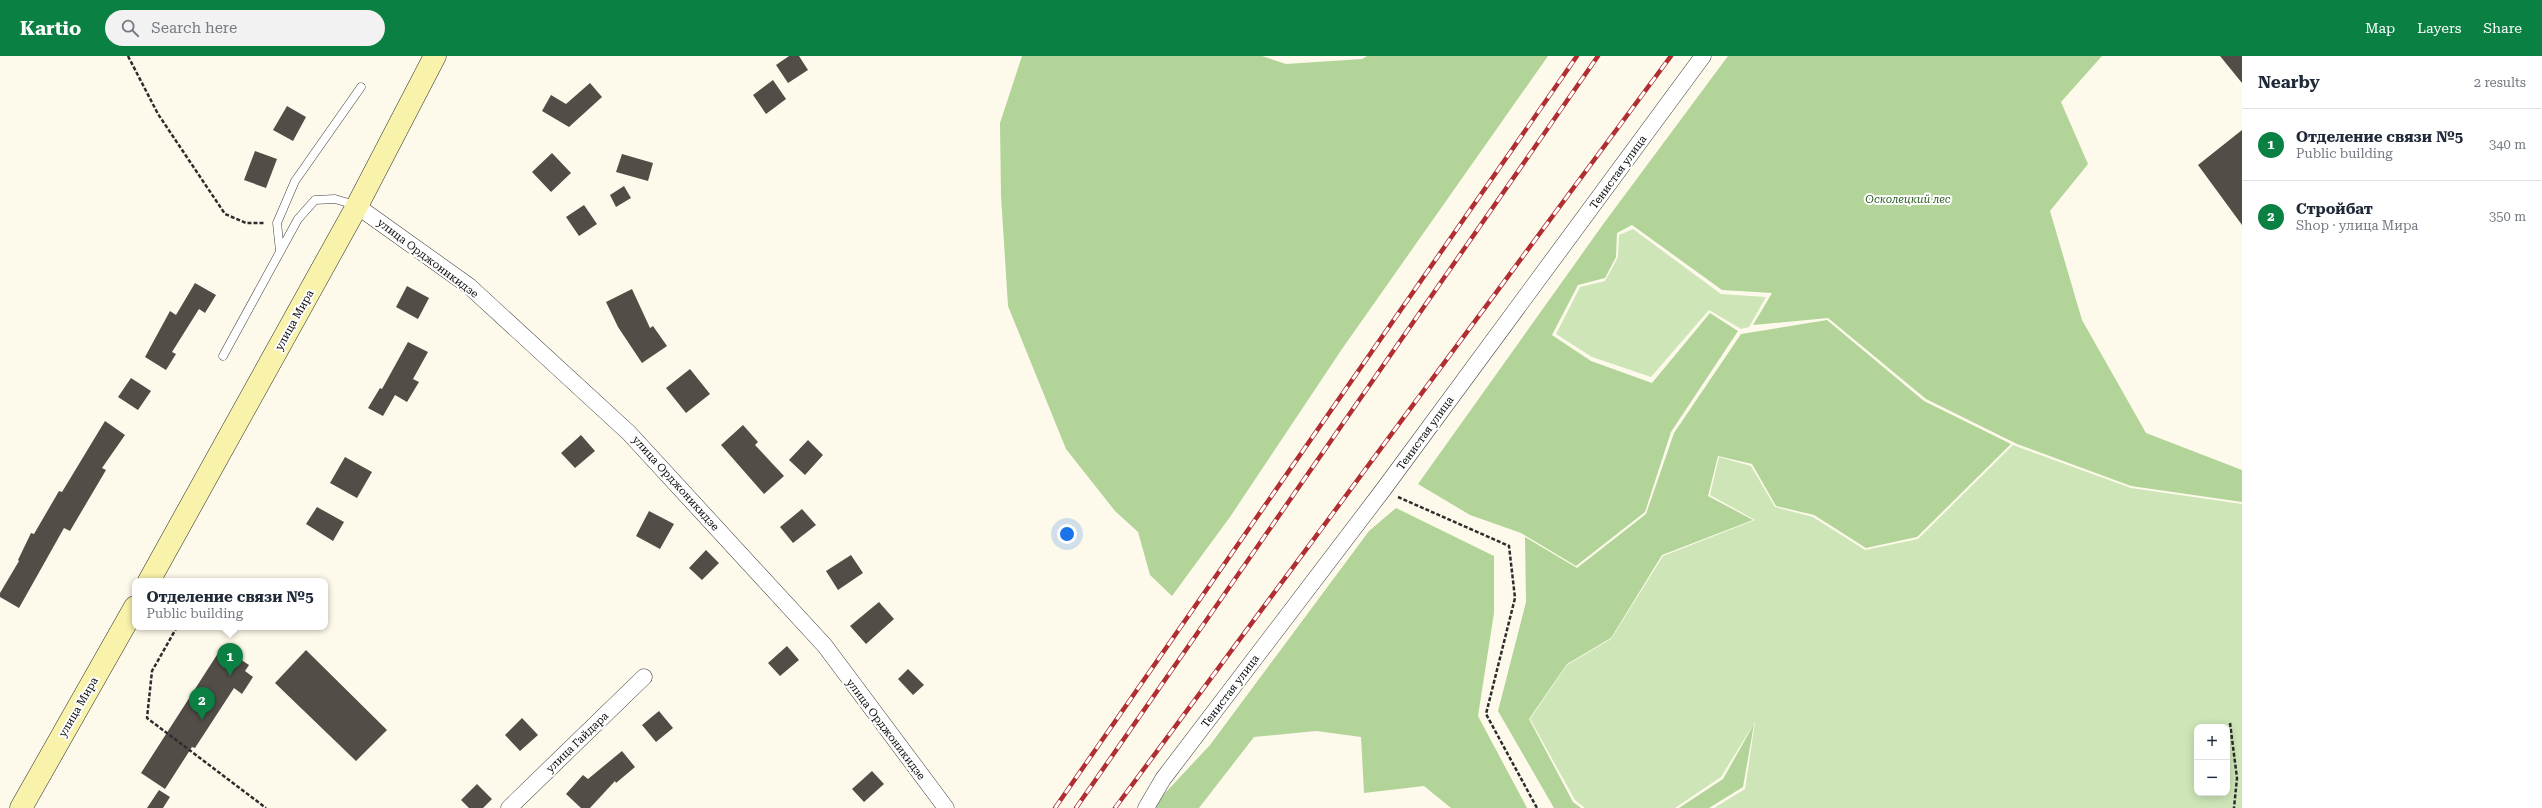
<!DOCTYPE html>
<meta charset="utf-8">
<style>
:root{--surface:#fff;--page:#f2f2f3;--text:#1f2937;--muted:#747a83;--line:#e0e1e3;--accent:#0b8043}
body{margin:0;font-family:"Roboto Serif",serif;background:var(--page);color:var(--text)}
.controls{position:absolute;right:12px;bottom:12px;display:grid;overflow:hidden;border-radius:8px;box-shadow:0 2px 10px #0003}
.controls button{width:36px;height:36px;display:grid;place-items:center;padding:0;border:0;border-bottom:1px solid var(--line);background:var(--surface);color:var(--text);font:20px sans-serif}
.you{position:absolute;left:1067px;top:478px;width:14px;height:14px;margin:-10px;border:3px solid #fff;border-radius:50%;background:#1a73e8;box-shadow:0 0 0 6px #1a73e833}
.badge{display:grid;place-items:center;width:26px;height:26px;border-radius:50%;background:var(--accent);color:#fff;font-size:13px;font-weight:700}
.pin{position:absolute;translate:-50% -33px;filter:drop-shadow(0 1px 2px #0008)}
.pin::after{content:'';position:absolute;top:21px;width:14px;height:12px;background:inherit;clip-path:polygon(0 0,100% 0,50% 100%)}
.popup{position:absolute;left:132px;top:522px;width:196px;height:52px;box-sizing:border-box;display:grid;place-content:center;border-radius:8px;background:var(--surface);filter:drop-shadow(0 1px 3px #0005);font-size:13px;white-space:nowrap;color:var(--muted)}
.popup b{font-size:15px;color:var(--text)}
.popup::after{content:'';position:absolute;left:50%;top:100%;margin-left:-8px;border:8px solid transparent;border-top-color:var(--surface)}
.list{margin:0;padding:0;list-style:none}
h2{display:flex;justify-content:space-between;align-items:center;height:52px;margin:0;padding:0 16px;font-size:17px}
h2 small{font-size:13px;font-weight:400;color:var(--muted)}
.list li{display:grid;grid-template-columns:26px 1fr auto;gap:12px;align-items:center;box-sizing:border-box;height:72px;padding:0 16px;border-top:1px solid var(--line)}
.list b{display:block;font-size:15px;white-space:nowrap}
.list p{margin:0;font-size:13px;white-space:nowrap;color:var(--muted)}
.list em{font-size:13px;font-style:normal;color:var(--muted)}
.icon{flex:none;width:22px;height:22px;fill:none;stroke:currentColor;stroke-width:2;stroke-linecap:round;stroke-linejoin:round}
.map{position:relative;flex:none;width:2242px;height:752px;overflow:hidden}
header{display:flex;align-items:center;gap:24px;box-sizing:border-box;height:56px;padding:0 20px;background:var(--accent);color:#fff}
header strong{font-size:19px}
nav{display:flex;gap:22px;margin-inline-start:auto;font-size:14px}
.search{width:280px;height:36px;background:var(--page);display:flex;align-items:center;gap:10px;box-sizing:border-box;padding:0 14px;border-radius:22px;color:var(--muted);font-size:15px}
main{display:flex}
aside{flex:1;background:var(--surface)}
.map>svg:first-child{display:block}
.green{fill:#cee5b8;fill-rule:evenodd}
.forest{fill:#b2d498}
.building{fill:#534d48}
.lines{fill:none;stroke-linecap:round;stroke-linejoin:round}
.service-casing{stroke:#3e3e3e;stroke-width:9}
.minor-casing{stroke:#3e3e3e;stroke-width:17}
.secondary-casing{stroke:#2d2d2d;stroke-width:23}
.path{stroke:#2d2d2d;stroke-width:2.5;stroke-dasharray:4 2;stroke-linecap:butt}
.service{stroke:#fff;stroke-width:8}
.minor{stroke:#fff;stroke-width:16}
.secondary{stroke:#f9f2aa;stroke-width:22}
.rail-casing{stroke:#b02e31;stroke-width:4.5}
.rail{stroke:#fff;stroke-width:3;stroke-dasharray:9;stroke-linecap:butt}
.labels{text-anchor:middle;stroke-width:4;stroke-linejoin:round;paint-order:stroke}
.street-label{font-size:11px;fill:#0b0b0b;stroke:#fff}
.park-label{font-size:11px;font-style:italic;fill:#2c5d21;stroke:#fff}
</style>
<header>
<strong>Kartio</strong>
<div class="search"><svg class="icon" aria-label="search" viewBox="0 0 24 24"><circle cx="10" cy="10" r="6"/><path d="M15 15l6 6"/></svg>Search here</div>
<nav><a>Map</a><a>Layers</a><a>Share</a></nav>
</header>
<main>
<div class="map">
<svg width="2242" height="752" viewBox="0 0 2242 752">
<rect width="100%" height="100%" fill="#fefaeb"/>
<path class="green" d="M1633 173 1721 238 1766 241 1749 271 1741 273 1709 254 1651 321 1592 301 1556 278 1580 231 1605 225 1618 201 1619 179Z
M2013 389 2131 432 2242 448V752H1714L1745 733 1755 666 1721 721 1675 752H1585L1575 744 1530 663 1567 609 1611 583 1663 500 1755 464 1710 439 1719 401 1751 410 1775 451 1813 461 1865 494 1918 483ZM2197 671H2227V737H2197Z"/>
<path class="forest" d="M1022 0H1262L1286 8 1362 3 1367 0H1548L1342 293 1230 461 1172 540 1150 519 1138 476 1115 455 1066 393 1008 250 1001 140 1000 67Z
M1728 0H2102L2061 46 2088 108 2050 155 2082 264 2146 377 2242 414V446L2131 430 2017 388 1926 343 1828 262 1753 269 1772 237 1722 234 1632 169 1617 177 1616 201 1605 222 1578 229 1552 279 1591 305 1652 327 1710 257 1738 275 1671 376 1645 456 1576 510 1521 477 1470 459 1418 428 1604 167Z
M1827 264 1924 345 2011 388 1917 481 1866 492 1814 459 1776 450 1752 408 1718 400 1708 440 1753 464 1662 499 1611 582 1567 608 1529 663 1573 746 1581 752H1554L1498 655 1526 546 1525 481 1577 512 1646 458 1674 377 1741 278Z
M1396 452 1494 500V557L1478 660 1527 752H1451L1424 730 1364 737 1361 681 1316 675 1254 681 1199 752H1151L1210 689 1369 475Z
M1754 668 1743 731 1709 752H1679L1723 723Z"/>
<path class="building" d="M789 0H799L808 14 788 27 776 9Z
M2220 0H2242V27Z
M773 24 786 43 766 58 753 39Z
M590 27 602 41 569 71 542 55 551 39 566 48Z
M287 50 306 61 293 85 273 74Z
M2242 74V169L2198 109Z
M255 95 277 103 266 132 244 124Z
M552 97 571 117 551 136 532 116Z
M622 98 653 107 648 125 616 116Z
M624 130 631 142 616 151 610 139Z
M584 149 597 168 579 180 566 161Z
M195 227 216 239 205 257 199 253 172 296 176 298 166 314 145 301 170 255 176 259Z
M407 230 429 242 418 263 396 251Z
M632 233 650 272 653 270 667 290 642 307 618 271 606 246Z
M408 286 428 296 413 323 419 326 407 346 395 339 383 360 368 352 380 332 382 333Z
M690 313 710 338 686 357 666 332Z
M131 322 151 335 138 354 118 341Z
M105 365 125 379 102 412 106 414 70 475 64 472 19 552 0 541V537L19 505 18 504 31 477 34 478 59 435 62 436Z
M743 369 758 386 755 389 784 420 764 438 721 389Z
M581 379 595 395 575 412 561 397Z
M808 384 823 399 805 419 789 404Z
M345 401 372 416 357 442 330 427Z
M317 451 344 466 333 485 306 468Z
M802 453 816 469 793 487 780 471Z
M649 455 674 468 660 493 636 480Z
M706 494 719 507 702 524 689 512Z
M851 499 863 517 838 534 826 515Z
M879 546 894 563 866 588 850 570Z
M787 590 799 604 780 620 768 607Z
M222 591 249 609 245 615 253 621 242 638 234 632 195 692 192 691 165 733 141 717Z
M306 594 387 674 356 705 275 627Z
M908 613 924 629 913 639 898 623Z
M659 655 673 672 656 686 642 669Z
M522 662 538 679 520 695 505 679Z
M622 695 635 711 616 727 615 725 590 752H581L566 738 583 719 588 723Z
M872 715 884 728 864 746 852 733Z
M477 728 492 743 483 752H469L461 744Z
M159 734 170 741 163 752H147Z"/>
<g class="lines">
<defs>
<path id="service" d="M280 195 277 167 295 125 361 31
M223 300 298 163 315 144 335 143 355 149"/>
<path id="minor" d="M357 150 469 230 629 377 825 590 946 752
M509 752 644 621
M1146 752 1163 723 1383 434 1703 0"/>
<path id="secondary" d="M149 525 357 150 435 0
M21 752 135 551"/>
</defs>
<use href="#service" class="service-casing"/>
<use href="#minor" class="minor-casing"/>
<use href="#secondary" class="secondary-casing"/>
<path class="path" d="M128 0 158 58 225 158 246 167H265
M1398 441 1509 490 1515 542 1486 658 1537 752
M177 571 152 615 147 662 266 752
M2230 667 2237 722 2234 752"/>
<use href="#service" class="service"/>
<use href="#minor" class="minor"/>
<use href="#secondary" class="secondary"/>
<defs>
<path id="rail" d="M1055 752 1577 0
M1076 752 1598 0
M1115 752 1671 0"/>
</defs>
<use href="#rail" class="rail-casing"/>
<use href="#rail" class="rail"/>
</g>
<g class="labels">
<g class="street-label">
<text transform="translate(1618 116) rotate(-54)" y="4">Тенистая улица</text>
<text transform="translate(428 202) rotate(37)" y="4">улица Орджоникидзе</text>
<text transform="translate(294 264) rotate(-61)" y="4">улица Мира</text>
<text transform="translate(1425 377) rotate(-54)" y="4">Тенистая улица</text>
<text transform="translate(676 427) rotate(48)" y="4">улица Орджоникидзе</text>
<text transform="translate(1230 635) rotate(-53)" y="4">Тенистая улица</text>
<text transform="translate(78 651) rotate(-60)" y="4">улица Мира</text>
<text transform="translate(886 673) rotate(53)" y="4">улица Орджоникидзе</text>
<text transform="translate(577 686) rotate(-44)" y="4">улица Гайдара</text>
</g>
<g class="park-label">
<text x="1908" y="147">Осколецкий лес</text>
</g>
</g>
</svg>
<div class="controls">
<button>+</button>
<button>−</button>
</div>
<div class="you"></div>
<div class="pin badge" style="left:230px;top:620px">1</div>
<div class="popup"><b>Отделение связи №5</b>Public building</div>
<div class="pin badge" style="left:202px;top:664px">2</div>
</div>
<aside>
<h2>Nearby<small>2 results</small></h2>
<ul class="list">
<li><span class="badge">1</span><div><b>Отделение связи №5</b><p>Public building</p></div><em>340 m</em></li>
<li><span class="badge">2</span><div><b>Стройбат</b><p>Shop · улица Мира</p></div><em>350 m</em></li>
</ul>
</aside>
</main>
